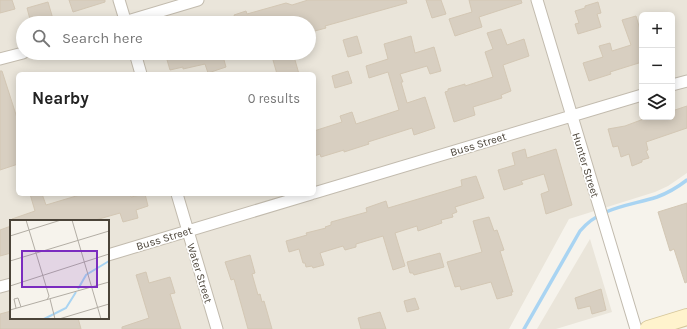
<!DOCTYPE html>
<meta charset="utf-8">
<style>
:root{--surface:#fff;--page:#f6f6f6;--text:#222;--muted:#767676;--line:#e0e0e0}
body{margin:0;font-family:Karla,sans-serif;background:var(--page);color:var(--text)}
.controls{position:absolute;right:12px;top:12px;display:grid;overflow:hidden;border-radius:6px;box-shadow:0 2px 10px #0003}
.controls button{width:36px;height:36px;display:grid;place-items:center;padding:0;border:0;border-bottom:1px solid var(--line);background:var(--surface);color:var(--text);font:20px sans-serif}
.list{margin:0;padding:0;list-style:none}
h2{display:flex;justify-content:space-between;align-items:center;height:52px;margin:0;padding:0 16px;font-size:17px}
h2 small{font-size:13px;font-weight:400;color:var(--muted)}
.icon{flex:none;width:22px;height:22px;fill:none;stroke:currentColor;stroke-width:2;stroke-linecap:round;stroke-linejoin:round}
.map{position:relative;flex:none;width:687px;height:329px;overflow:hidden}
.search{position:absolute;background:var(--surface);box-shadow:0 2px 10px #0003;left:16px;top:16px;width:300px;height:44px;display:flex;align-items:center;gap:10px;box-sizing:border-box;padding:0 14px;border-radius:22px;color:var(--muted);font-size:15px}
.panel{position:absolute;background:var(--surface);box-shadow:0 2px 10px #0003;left:16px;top:72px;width:300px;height:124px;border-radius:6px}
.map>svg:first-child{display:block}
.residential{fill:#eae5da;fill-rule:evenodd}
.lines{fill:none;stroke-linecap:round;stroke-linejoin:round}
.stream{stroke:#a9d4f2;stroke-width:3.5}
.building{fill:#d8cfc1;stroke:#d3c7b4}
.street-casing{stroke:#c2bbae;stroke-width:13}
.secondary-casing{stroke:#d6c79b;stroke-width:18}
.street{stroke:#fff;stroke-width:11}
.secondary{stroke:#fff3cd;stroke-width:16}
.labels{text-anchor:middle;stroke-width:3.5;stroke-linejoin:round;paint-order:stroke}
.street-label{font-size:11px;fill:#4b4439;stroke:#fff}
.inset-river{fill:none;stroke:#a9d4f2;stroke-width:2}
.inset-road{fill:none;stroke:#b2ada4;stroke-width:1}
.view{fill:#7b2cbf;fill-opacity:0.15;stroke:#7b2cbf;stroke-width:2}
.inset-edge{fill:none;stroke:#4b4439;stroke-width:2}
</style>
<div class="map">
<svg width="687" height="329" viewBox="0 0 687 329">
<rect width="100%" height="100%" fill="#f6f3ec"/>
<path class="residential" d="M0 0H687V173L668 186 655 192 569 219 509 329H0ZM642 15H672V117H642ZM23 23H309V53H23ZM18 74H314V194H18ZM11 221H108V318H11Z
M590 239 612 312 556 329H537Z"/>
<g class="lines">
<path class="stream" d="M524 329 580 231C600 207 629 206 657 197 668 193 678 187 687 180"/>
</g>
<path class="building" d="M0 0H12L15 9 0 13Z
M69 0H105V2L73 12Z
M308 0H406L407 3 325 26 326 28 311 32V31H309V23H227L226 20 235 18 234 15 246 11 247 14 286 3 292 5Z
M426 0H441L446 14 432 18Z
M469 0H521L522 3 479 17 482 27 455 36 449 19 472 12Z
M48 2 53 19 39 23H31L27 8Z
M598 2 601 13 597 14 601 27 578 34 575 24 579 23 575 11 585 8V6Z
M636 16 642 36V62L610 72 611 74 589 81 583 63 603 57 599 46 610 43 612 51 631 45 622 20Z
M501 29 507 45 524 39 529 56 503 65 511 91 501 95 502 98 473 107 475 115 454 122 445 92 448 91V89L465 84V86L493 77 485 52 493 49 487 33Z
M357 36 362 53 348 57 343 40Z
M411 36 415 53 434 47 441 71 430 74 427 66 400 74 403 82H401L407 103 425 97 435 128 414 135 412 128 368 142 369 144 344 152V150L321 157 320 154 314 156V131L342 122 340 116 352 112 356 124 399 110 388 72 369 78 366 66 388 59 384 44Z
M165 53H185L186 56 197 53H222L226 67 208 73 205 64 183 69V67L170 70Z
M271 53H293L299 74H277Z
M0 71H2L18 121V164L0 170Z
M348 71 352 83 335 88 332 76Z
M687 106V128L646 142 648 150 646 151 649 158 642 160V162L632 166 629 154 621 157 618 146 613 147 608 129 625 126 649 117H672V111Z
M525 149 527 158 556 149 572 205 546 214 541 194 549 191 544 174 521 181 523 184 504 190 498 170 515 165 512 153Z
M476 176 484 198 455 207 457 212 452 214 453 217 441 220 442 223 418 231 417 226 395 233 405 266 393 270 383 236 356 244V247L345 250 343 246 320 253 324 265 313 268 312 266 306 267 305 263H303L299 249 289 252 286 241 307 235 306 233 326 228 325 227 331 225V222L367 212 366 208 386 201 388 208 462 186 461 180Z
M30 194H42L46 205 83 194H130L131 197 145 194 148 206 136 210 138 218 123 222 120 213 92 221H12V219L35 211Z
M687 203V282L685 283 674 249 670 251 658 212Z
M489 217 494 231 497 230 504 250 500 251 513 292H511L512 295 497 299 491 282 461 290 460 286 455 287 447 262 482 252 473 221Z
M11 226V253L0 256V230Z
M440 253 444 267 414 275 413 273H410L407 262Z
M250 255 255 273 252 274 258 295 260 294 262 302 264 301 272 329H248L234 279 231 280 225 262Z
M146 272 149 283 170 277 175 293 170 294 181 329H122V327L149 318 136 275Z
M601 289 606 310 592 314 590 306 578 309 575 298Z
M415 298 419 309 407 312 404 301Z
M11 311V318H78L81 329H0V314Z
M380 312 386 329H361L358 318Z"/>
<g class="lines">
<defs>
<path id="street" d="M119 0 126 23
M537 0 636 329
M121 23 198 0
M135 53 141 74
M0 59 23 53
M672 85 687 81
M314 193 642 95
M177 194 217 329
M108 255 311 194
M0 287 11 284"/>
<path id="secondary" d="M648 329 687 317"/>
</defs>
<use href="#street" class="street-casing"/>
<use href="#secondary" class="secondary-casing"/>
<use href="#street" class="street"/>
<use href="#secondary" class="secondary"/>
</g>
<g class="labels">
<g class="street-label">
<text transform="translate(478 144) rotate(-17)" y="4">Buss Street</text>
<text transform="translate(586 165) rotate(73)" y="4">Hunter Street</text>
<text transform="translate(164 238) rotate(-17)" y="4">Buss Street</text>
<text transform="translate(200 273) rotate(73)" y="4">Water Street</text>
</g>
</g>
<g transform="translate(10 220)">
<rect width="99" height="99" fill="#f6f3ec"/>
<path class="inset-river" d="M68 69 76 55 99 41M34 99 56 88 66 72"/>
<path class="inset-road" d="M16 0 39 76 37 80M62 0 91 99M0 16 51 0M0 41 99 11M0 66 99 34M40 79 45 99M6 88 4 79 8 78 11 87M0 90 99 62M49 99 99 84"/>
<path class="view" d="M12 31H87V67H12Z"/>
<rect width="99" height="99" class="inset-edge"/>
</g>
</svg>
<div class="controls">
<button>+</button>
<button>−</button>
<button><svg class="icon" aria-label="layers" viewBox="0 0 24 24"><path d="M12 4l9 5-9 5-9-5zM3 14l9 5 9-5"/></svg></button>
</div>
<div class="search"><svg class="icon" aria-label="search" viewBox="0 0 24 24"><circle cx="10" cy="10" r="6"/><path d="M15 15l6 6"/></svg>Search here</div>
<section class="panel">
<h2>Nearby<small>0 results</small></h2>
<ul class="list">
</ul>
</section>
</div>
